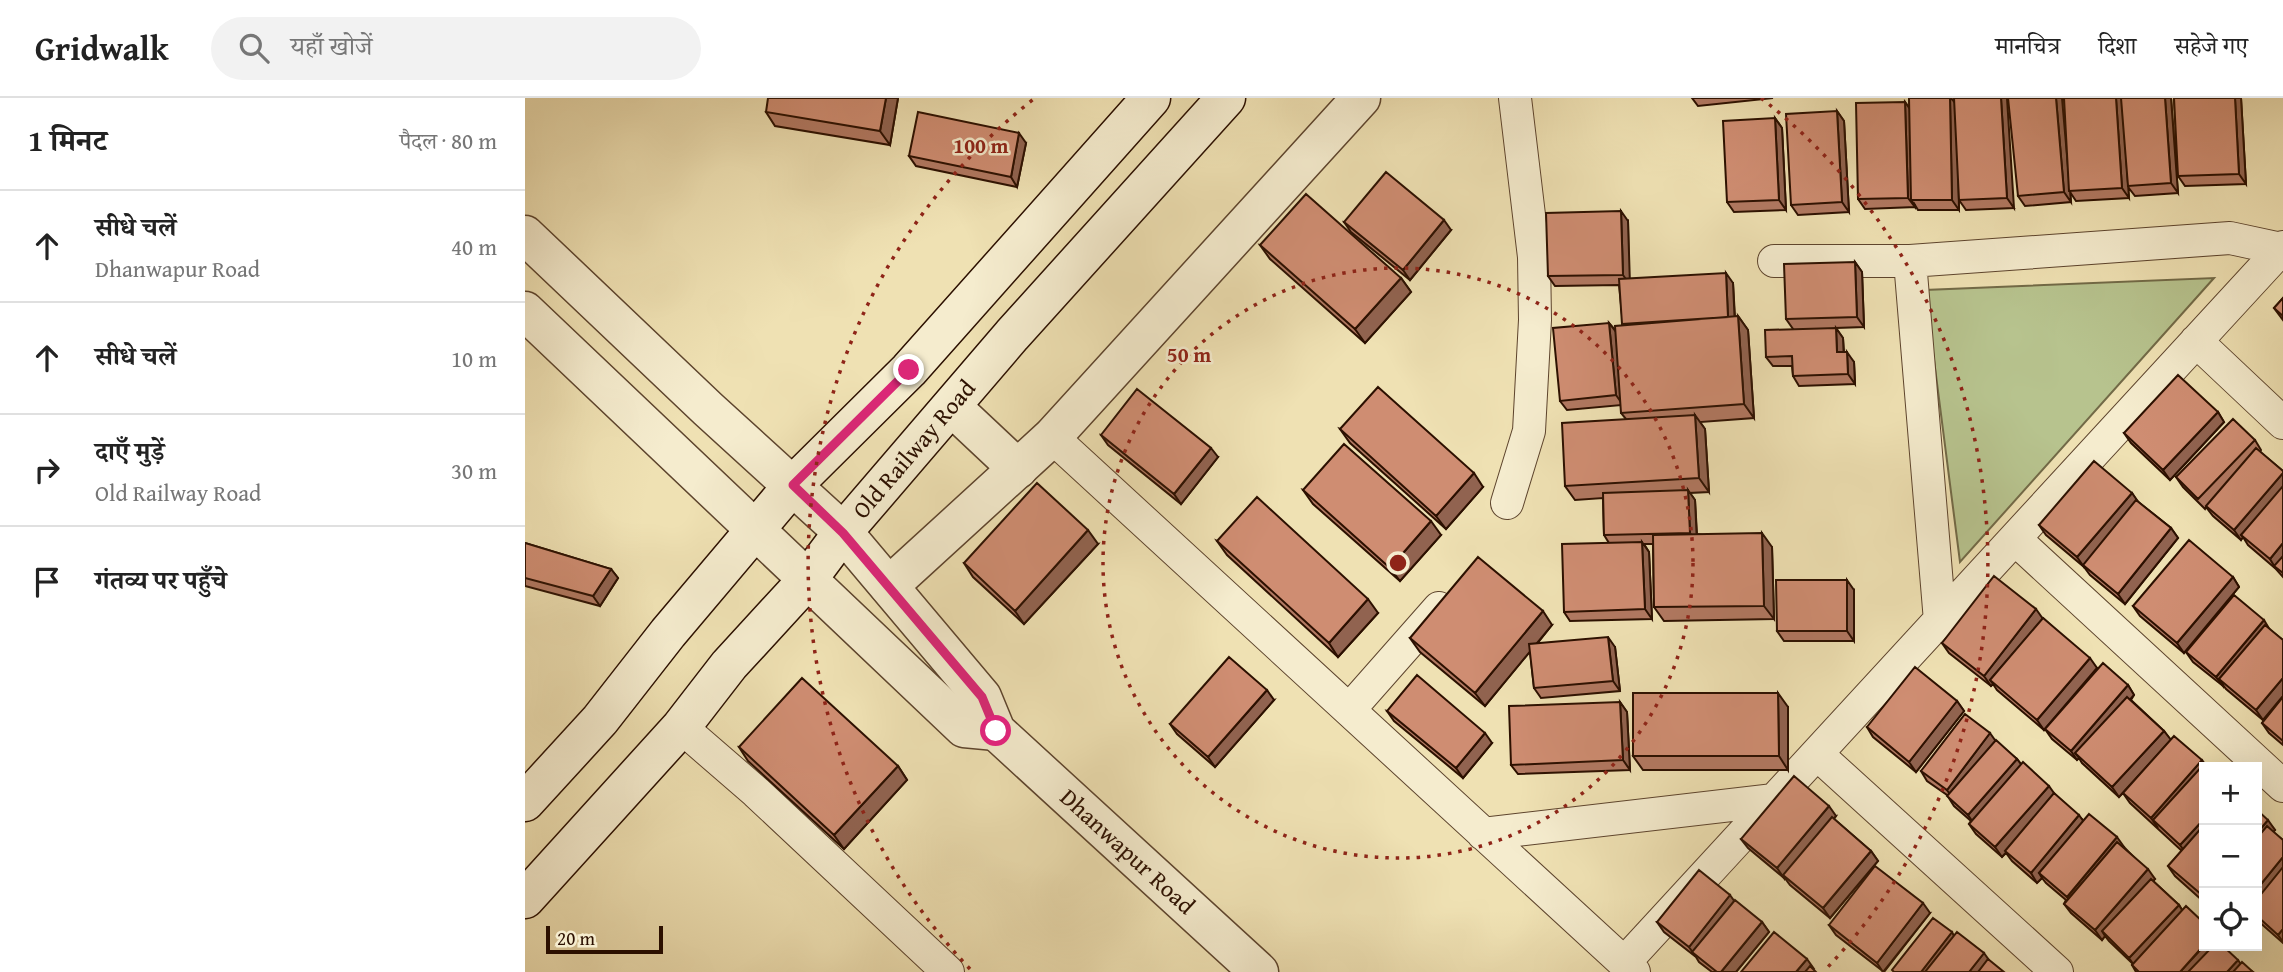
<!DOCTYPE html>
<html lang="hi">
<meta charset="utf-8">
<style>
:root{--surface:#fff;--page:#f2f2f2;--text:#222;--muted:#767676;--line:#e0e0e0}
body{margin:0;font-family:"Gentium Book Plus","Noto Serif Devanagari",serif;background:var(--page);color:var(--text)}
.controls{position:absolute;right:21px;bottom:21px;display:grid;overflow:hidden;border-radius:0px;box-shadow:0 7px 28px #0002}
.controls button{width:63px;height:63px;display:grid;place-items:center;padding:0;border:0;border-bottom:2px solid var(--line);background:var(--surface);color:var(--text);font:35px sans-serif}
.scale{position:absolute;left:21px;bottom:18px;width:117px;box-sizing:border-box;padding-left:7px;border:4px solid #2c1000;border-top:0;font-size:19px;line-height:24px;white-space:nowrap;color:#2c1000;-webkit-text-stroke:5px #f5ecce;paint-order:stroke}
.stop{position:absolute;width:21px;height:21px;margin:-16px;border:5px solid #db2777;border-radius:50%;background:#fff}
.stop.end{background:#db2777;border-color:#fff;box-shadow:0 2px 7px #0008}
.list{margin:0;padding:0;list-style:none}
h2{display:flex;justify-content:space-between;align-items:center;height:91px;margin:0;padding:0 28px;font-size:30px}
h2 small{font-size:23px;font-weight:400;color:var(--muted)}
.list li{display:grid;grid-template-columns:46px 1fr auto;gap:21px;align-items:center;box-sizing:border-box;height:112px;padding:0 28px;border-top:2px solid var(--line)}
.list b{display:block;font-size:26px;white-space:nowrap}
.list p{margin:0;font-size:23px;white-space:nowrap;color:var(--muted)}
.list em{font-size:23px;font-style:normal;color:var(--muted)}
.icon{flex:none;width:38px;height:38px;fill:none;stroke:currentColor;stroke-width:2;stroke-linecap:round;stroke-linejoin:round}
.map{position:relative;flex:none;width:1758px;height:874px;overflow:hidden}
header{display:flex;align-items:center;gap:42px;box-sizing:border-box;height:98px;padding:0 35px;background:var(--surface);border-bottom:2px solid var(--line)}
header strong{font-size:33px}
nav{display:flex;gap:38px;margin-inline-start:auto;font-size:24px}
.search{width:490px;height:63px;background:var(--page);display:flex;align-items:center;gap:18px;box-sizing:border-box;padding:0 24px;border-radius:38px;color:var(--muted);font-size:26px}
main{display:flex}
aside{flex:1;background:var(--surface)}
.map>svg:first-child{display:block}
.green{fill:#b7c38e;stroke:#726a47;stroke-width:2}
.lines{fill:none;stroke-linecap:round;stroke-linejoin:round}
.minor-casing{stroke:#5d442d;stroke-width:34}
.tertiary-casing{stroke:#5d442d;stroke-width:41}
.secondary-casing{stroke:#2c1000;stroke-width:41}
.minor{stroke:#f5ecce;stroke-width:32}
.tertiary{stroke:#f5ecce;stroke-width:38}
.secondary{stroke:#f5ecce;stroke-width:38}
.wall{fill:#b27962;stroke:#2c1000;stroke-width:2}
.shaded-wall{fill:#916350;stroke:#2c1000;stroke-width:2}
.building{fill:#cf8d72;stroke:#2c1000;stroke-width:2}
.route{stroke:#db2777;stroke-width:9}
.ring{fill:none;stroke:#8f2418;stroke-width:3.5;stroke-dasharray:3.5 7}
.labels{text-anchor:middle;stroke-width:5;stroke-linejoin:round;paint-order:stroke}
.street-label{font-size:24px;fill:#2c1000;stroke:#f5ecce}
.centre{fill:#8f2418;stroke:#f5ecce;stroke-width:3.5}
.ring-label{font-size:21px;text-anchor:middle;font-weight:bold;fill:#8f2418;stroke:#f5ecce;stroke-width:5;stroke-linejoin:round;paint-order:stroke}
</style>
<header>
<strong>Gridwalk</strong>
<div class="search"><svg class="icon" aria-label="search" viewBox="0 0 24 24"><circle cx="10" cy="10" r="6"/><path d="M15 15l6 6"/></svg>यहाँ खोजें</div>
<nav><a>मानचित्र</a><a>दिशा</a><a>सहेजे गए</a></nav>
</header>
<main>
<aside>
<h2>1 मिनट<small>पैदल · 80 m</small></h2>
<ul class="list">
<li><svg class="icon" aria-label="ahead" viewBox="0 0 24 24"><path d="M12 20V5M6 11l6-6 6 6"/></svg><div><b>सीधे चलें</b><p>Dhanwapur Road</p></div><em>40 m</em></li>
<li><svg class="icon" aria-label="ahead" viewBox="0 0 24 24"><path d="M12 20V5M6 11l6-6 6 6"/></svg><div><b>सीधे चलें</b></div><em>10 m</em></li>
<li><svg class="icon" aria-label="right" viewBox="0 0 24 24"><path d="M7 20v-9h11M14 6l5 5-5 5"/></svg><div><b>दाएँ मुड़ें</b><p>Old Railway Road</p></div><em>30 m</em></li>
<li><svg class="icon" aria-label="arrive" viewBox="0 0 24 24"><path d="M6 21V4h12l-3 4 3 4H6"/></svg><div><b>गंतव्य पर पहुँचे</b></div></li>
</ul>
</aside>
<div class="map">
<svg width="1758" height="874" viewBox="0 0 1758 874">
<rect width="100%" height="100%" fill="#efe1b3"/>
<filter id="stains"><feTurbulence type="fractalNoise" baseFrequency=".00286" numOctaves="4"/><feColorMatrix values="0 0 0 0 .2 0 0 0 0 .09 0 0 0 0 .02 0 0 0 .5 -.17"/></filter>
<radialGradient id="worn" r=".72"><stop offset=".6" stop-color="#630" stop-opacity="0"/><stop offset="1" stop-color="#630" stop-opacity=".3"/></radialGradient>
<path class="green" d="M1689 180 1435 464 1400 192Z"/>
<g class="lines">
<defs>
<path id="minor" d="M1249 163H1385L1705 140 1756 151
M1385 163 1415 523
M1671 243 1758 325
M527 339 1109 874
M982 405 1004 333 1010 222 1009 159 990 0
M1490 441 1758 688
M824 612 914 510
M156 629 231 694 423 874
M1292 656 1532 874
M958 736 1249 702
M1099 865 1758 149"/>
<g id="tertiary">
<path id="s1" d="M0 137 183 311 318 434 457 599 471 633 734 874"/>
<path d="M0 213 439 630 471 633"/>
<path d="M427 309 493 371"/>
<path d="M364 488 527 339 836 0"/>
</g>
<g id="secondary">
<path d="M0 704 75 622 143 535 268 387 384 272 626 0"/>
<path id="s2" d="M0 801 156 629 204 567 283 481 318 434 487 237 701 0"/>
</g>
</defs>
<use href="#minor" class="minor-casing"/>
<use href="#tertiary" class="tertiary-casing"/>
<use href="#secondary" class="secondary-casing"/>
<use href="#minor" class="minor"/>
<use href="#tertiary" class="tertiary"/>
<use href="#secondary" class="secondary"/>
</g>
<path class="wall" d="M373 0 365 47 250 28 241 14Z
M1167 0H1248L1173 8Z
M1384 0H1426L1489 110 1441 112 1434 102 1433 82 1434 112H1393L1390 107V109L1340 111 1333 101 1380 4 1385 11Z
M1539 0H1646L1653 95 1610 98 1603 89 1604 100 1551 103 1545 94 1546 104 1500 108 1493 98 1542 60Z
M1649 0H1716L1721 86 1660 88 1653 78Z
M1312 13 1319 23 1324 114 1273 117 1266 107Z
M1250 20 1257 30 1261 112 1209 114 1202 104Z
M501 45 492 89 391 68 384 58Z
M1103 123 1104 181 1208 185 1210 219 1213 218 1223 232 1229 320 1175 324 1180 331 1184 394 1165 395 1170 402 1172 436 1247 449 1249 521 1139 523 1129 509 1128 446H1119L1124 454 1127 521 1045 523 1039 514 1084 445 1079 437 1078 400 1050 402 1040 388 1101 321 1096 315V307L1042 312 1035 303 1084 225 1090 232 1098 227 1094 187 1030 188 1023 178Z
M819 124 926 132 885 182 826 134Z
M735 147 876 180 886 194 840 245 745 161Z
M1330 164 1337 174 1339 229 1311 230 1318 240 1319 254 1329 264 1330 286 1274 288 1268 278 1267 268H1248L1241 259 1268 231 1261 221Z
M1758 200V222L1749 210Z
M1693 314 1699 324 1645 382 1606 345 1599 335Z
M815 331 958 389 921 431 825 345Z
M576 337 693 359 656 406 583 347Z
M1730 342 1736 352 1735 354 1758 373V479L1751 471 1723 447 1718 439 1716 442 1688 418 1681 409 1680 411 1658 389 1651 379Z
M778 392 916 437 875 483 788 406Z
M1607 395 1612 403 1646 430 1653 440 1600 506 1565 477 1559 469 1521 437 1514 427Z
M692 443 853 515 813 559 702 457Z
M0 445 86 471 93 480 75 508 0 488Z
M573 446 499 526 448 479 439 465Z
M1708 479 1714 489 1659 555 1615 518 1608 508Z
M1329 492V543H1259L1252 533Z
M1518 520 1572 570 1519 632 1472 592 1468 586 1466 588 1424 555 1417 545Z
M1027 527 1012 546 1090 549 1095 593 1016 600 1009 590 1005 553 960 608 895 554 885 540Z
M1745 532 1758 542V598L1738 622 1701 591 1698 587V588L1668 564 1661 554Z
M1603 587 1609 597 1606 602 1639 633 1645 641 1679 669V804L1650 778 1643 768 1657 753 1605 705 1598 695 1612 680 1594 699 1557 665 1554 660 1552 662 1527 641 1520 631Z
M1758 599V647L1744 635 1737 625Z
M749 602 690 669 652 636 645 626Z
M1432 603 1439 613 1391 674 1348 639 1342 629Z
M1095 604 1102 614 1105 672 993 676 986 667Z
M1263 609V672H1118L1108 658Z
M862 613 967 645 938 680 869 623Z
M1470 643 1492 661 1496 666 1558 722 1599 749 1630 781 1628 783 1654 807 1679 848 1716 866 1728 874H1611L1607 867 1608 866 1584 843 1580 838 1577 842 1546 815 1539 806 1541 802 1521 785 1517 780 1512 785 1487 763 1481 755 1477 759 1451 736 1444 726 1446 723 1429 708 1422 697 1402 683 1396 673Z
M214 649 373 668 382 682 319 751 223 663Z
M1732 712 1750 732 1748 734 1758 742V845L1732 822Z
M1311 718 1309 721 1346 753 1353 763 1305 820 1265 787 1259 779V780L1223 750 1216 741Z
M1405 815 1359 874 1311 837 1304 827Z
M1132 824H1237L1244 834 1211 874H1187L1174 864 1171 859 1139 834Z"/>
<path class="shaded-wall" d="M361 0H373L365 47 355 33Z
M1425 0H1426L1432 7 1434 112 1427 102Z
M1476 0H1482L1489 110 1482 100Z
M1531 0H1537L1546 104 1539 94Z
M1591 0H1597L1604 100 1597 90Z
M1640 0H1646L1653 95 1646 85Z
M1710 0H1716L1721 86 1714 76Z
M1380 4 1387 14 1386 102 1390 107V109L1383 100Z
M1312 13 1319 23 1324 114 1317 104Z
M1250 20 1257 30 1261 112 1254 102Z
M494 35 501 45 492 89 486 79Z
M1096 113 1103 123 1105 187 1098 177Z
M919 122 926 132 885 182 878 172Z
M1330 164 1337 174 1339 229 1332 219Z
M1201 175 1208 185 1210 229 1203 219Z
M876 180 886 194 840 245 830 231Z
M1213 218 1223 232 1229 320 1219 306Z
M1084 225 1091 234 1098 307 1091 297Z
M1311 230 1318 240 1319 264 1312 254Z
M1322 254 1329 264 1330 286 1323 276Z
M1693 314 1699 324 1645 382 1638 372Z
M1170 317 1180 331 1184 394 1174 380Z
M686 350 693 359 656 406 649 396Z
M949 375 958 389 921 431 911 418Z
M1758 375V393L1716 437 1718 439 1716 442 1709 432Z
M1163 392 1170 402 1172 445 1165 435Z
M1607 395 1614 405 1559 469 1552 459Z
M906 423 916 437 875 483 865 470Z
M1646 430 1653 440 1600 506 1593 496Z
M563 432 573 446 499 526 490 513Z
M1237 435 1247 449 1249 521 1239 508Z
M1117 444 1124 454 1127 521 1120 511Z
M1758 445V463L1749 468 1751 471 1745 461Z
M86 471 93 480 75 508 68 498Z
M1708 479 1714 489 1659 555 1652 545Z
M1322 482 1329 492V543L1322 533Z
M843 501 853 515 813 559 804 545Z
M1511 511 1518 521 1465 582 1468 586 1466 588 1459 578Z
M1018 513 1027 527 960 608 950 595Z
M1739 522 1745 532 1694 581 1698 587V588L1691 579Z
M1083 539 1090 549 1095 593 1088 583Z
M1565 560 1572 570 1519 632 1512 622Z
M1758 580V598L1738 622 1731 612Z
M1603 587 1609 597 1555 659 1550 655 1554 660 1552 662 1546 653Z
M742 592 749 602 690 669 683 659Z
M1253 595 1263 609V672L1254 658Z
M1432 603 1439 613 1391 674 1384 664Z
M1095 604 1102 614 1105 672 1098 662Z
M1639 633 1646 642 1594 699 1587 689Z
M960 635 967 645 938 680 931 670Z
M1465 635 1472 645 1429 702 1422 692Z
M1492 661 1499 670 1450 727 1443 717Z
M1677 662 1682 669 1628 722 1633 730 1626 720Z
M373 668 382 682 319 751 309 737Z
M1524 688 1531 698 1477 759 1470 749Z
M1304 708 1311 718 1260 779 1258 777 1259 779V780L1252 770Z
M1554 717 1561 727 1514 775 1517 780 1512 785 1506 775Z
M1679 721V738L1662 757 1655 747Z
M1743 722 1750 732 1732 753V735Z
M1592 739 1599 749 1549 809 1542 799Z
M1346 753 1353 763 1305 820 1298 810Z
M1758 759V778L1732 809V791Z
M1623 771 1630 781 1581 837 1577 833 1580 838 1577 842 1570 832Z
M1205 797 1212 807 1167 854 1171 859 1164 849Z
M1398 805 1405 815 1358 874 1352 865Z
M1654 807 1660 817 1611 870 1604 860Z
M1237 824 1244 834 1211 874H1196Z
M1758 831V844L1753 837Z
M1427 834 1430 840 1403 874H1396Z
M1679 848H1695L1671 874H1655Z
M1459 855 1466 865 1458 874H1444Z
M1282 861 1289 871 1286 874H1271Z
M1713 862 1720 872 1719 874H1702Z"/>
<path class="building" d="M243 0H361L355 33 241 14Z
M1384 0H1425L1427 102H1386Z
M1429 0H1476L1482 100 1434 102Z
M1483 0H1531L1539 94 1493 98Z
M1539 0H1591L1597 90 1544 93Z
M1596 0H1640L1646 85 1603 88Z
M1649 0H1710L1714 76 1653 78Z
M1380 4 1383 100 1333 101 1331 5Z
M1312 13 1317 104 1266 107 1261 16Z
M393 14 494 35 486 79 384 58Z
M1250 20 1254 102 1202 104 1198 23Z
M861 74 919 122 878 172 819 124Z
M781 96 876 180 830 231 735 147Z
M1096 113 1098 177 1023 178 1021 115Z
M1330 164 1332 219 1261 221 1259 166Z
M1201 175 1203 219 1097 226 1094 181Z
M1758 200V218L1749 210Z
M1213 218 1219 306 1096 315 1090 228Z
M1084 225 1091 297 1035 303 1028 230Z
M1311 230 1312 254H1322L1323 276 1268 278 1267 258 1241 259 1240 232Z
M1653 277 1693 314 1638 372 1599 335Z
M853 289 949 375 911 418 815 331Z
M612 291 686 350 649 396 576 337Z
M1170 317 1174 380 1040 388 1037 325Z
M1708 321 1730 342 1673 401 1651 379Z
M819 346 906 423 865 470 778 392Z
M1731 350 1758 373V375L1709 432 1681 408Z
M1569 363 1607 395 1552 459 1514 427Z
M512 385 563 432 490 513 439 465Z
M1758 388V445L1745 461 1716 437Z
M1163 392 1165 435 1079 437 1078 395Z
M732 399 843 501 804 545 692 443Z
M1611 402 1646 430 1593 496 1558 467Z
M1237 435 1239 508 1129 509 1128 437Z
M1664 442 1708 479 1652 545 1608 508Z
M1117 444 1120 511 1039 514 1037 446Z
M0 445 86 471 68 498 0 480Z
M1758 458V475L1749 468Z
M953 459 1018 513 950 595 885 540Z
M1469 478 1511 511 1459 578 1417 545Z
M1251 482H1322V533H1252Z
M1709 497 1739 522 1691 579 1661 554Z
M1518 520 1565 560 1512 622 1465 582Z
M1740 527 1758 542V580L1731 612 1694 581Z
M1083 539 1088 583 1009 590 1004 546Z
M704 559 742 592 683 659 645 626Z
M1578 565 1603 587 1546 653 1520 631Z
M1390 569 1432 603 1384 664 1342 629Z
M892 577 960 635 931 670 862 613Z
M277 580 373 668 309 737 214 649Z
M1108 595H1253L1254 658H1108Z
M1602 599 1639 633 1587 689 1550 655Z
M1758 599V643L1737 625Z
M1095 604 1098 662 986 667 984 608Z
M1440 616 1465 635 1422 692 1396 673Z
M1649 638 1677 662 1626 720 1598 695Z
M1471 642 1492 661 1443 717 1422 698Z
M1498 664 1524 688 1470 749 1444 726Z
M1680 665 1685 669H1679V721L1655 747 1628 722Z
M1269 678 1304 708 1252 770 1216 741Z
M1529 695 1554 717 1506 775 1480 753Z
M1732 712 1743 722 1732 735Z
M1564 716 1592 739 1542 799 1514 775Z
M1307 719 1346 753 1298 810 1258 777Z
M1679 727V794L1677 797 1643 768Z
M1742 728 1758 742V759L1732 791V740Z
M1592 744 1623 771 1570 832 1539 806Z
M1350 768 1398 805 1352 865 1304 827Z
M1758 769V831L1753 837 1732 818V801Z
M1174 772 1205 797 1164 849 1132 824Z
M1626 781 1654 807 1604 860 1577 833Z
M1210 802 1237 824 1196 874H1192L1167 854Z
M1661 808 1679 825V847L1655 874H1614L1607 867Z
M1408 820 1427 834 1396 874H1369L1367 872Z
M1249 834 1282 861 1271 874H1216Z
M1432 834 1459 855 1444 874H1400Z
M1688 848H1698L1713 862 1702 874H1663Z
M1463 861 1479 874H1453Z
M1717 864 1728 874H1708Z
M1285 868 1291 874H1280Z"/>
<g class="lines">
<path class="route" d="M384 272 268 387 318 435 457 599 471 633"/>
</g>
<g class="ring">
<circle cx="873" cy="465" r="295"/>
<path d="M445 871A590 590 0 0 1 510 0M1236 0A590 590 0 0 1 1301 871"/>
</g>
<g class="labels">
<g class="street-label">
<text dy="8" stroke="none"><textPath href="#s2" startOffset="595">Old Railway Road</textPath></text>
<text dy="8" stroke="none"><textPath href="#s1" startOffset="866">Dhanwapur Road</textPath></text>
</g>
</g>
<circle cx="873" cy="465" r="10" class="centre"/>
<g class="ring-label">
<text x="456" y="55">100 m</text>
<text x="664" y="264">50 m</text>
</g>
<rect width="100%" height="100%" filter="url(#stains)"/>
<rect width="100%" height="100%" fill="url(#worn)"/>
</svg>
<div class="controls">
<button>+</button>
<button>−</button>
<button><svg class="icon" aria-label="locate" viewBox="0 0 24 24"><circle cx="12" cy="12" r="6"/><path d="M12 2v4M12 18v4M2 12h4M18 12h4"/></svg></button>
</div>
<div class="scale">20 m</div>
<div class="stop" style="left:471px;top:633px"></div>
<div class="stop end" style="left:384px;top:272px"></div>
</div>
</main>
